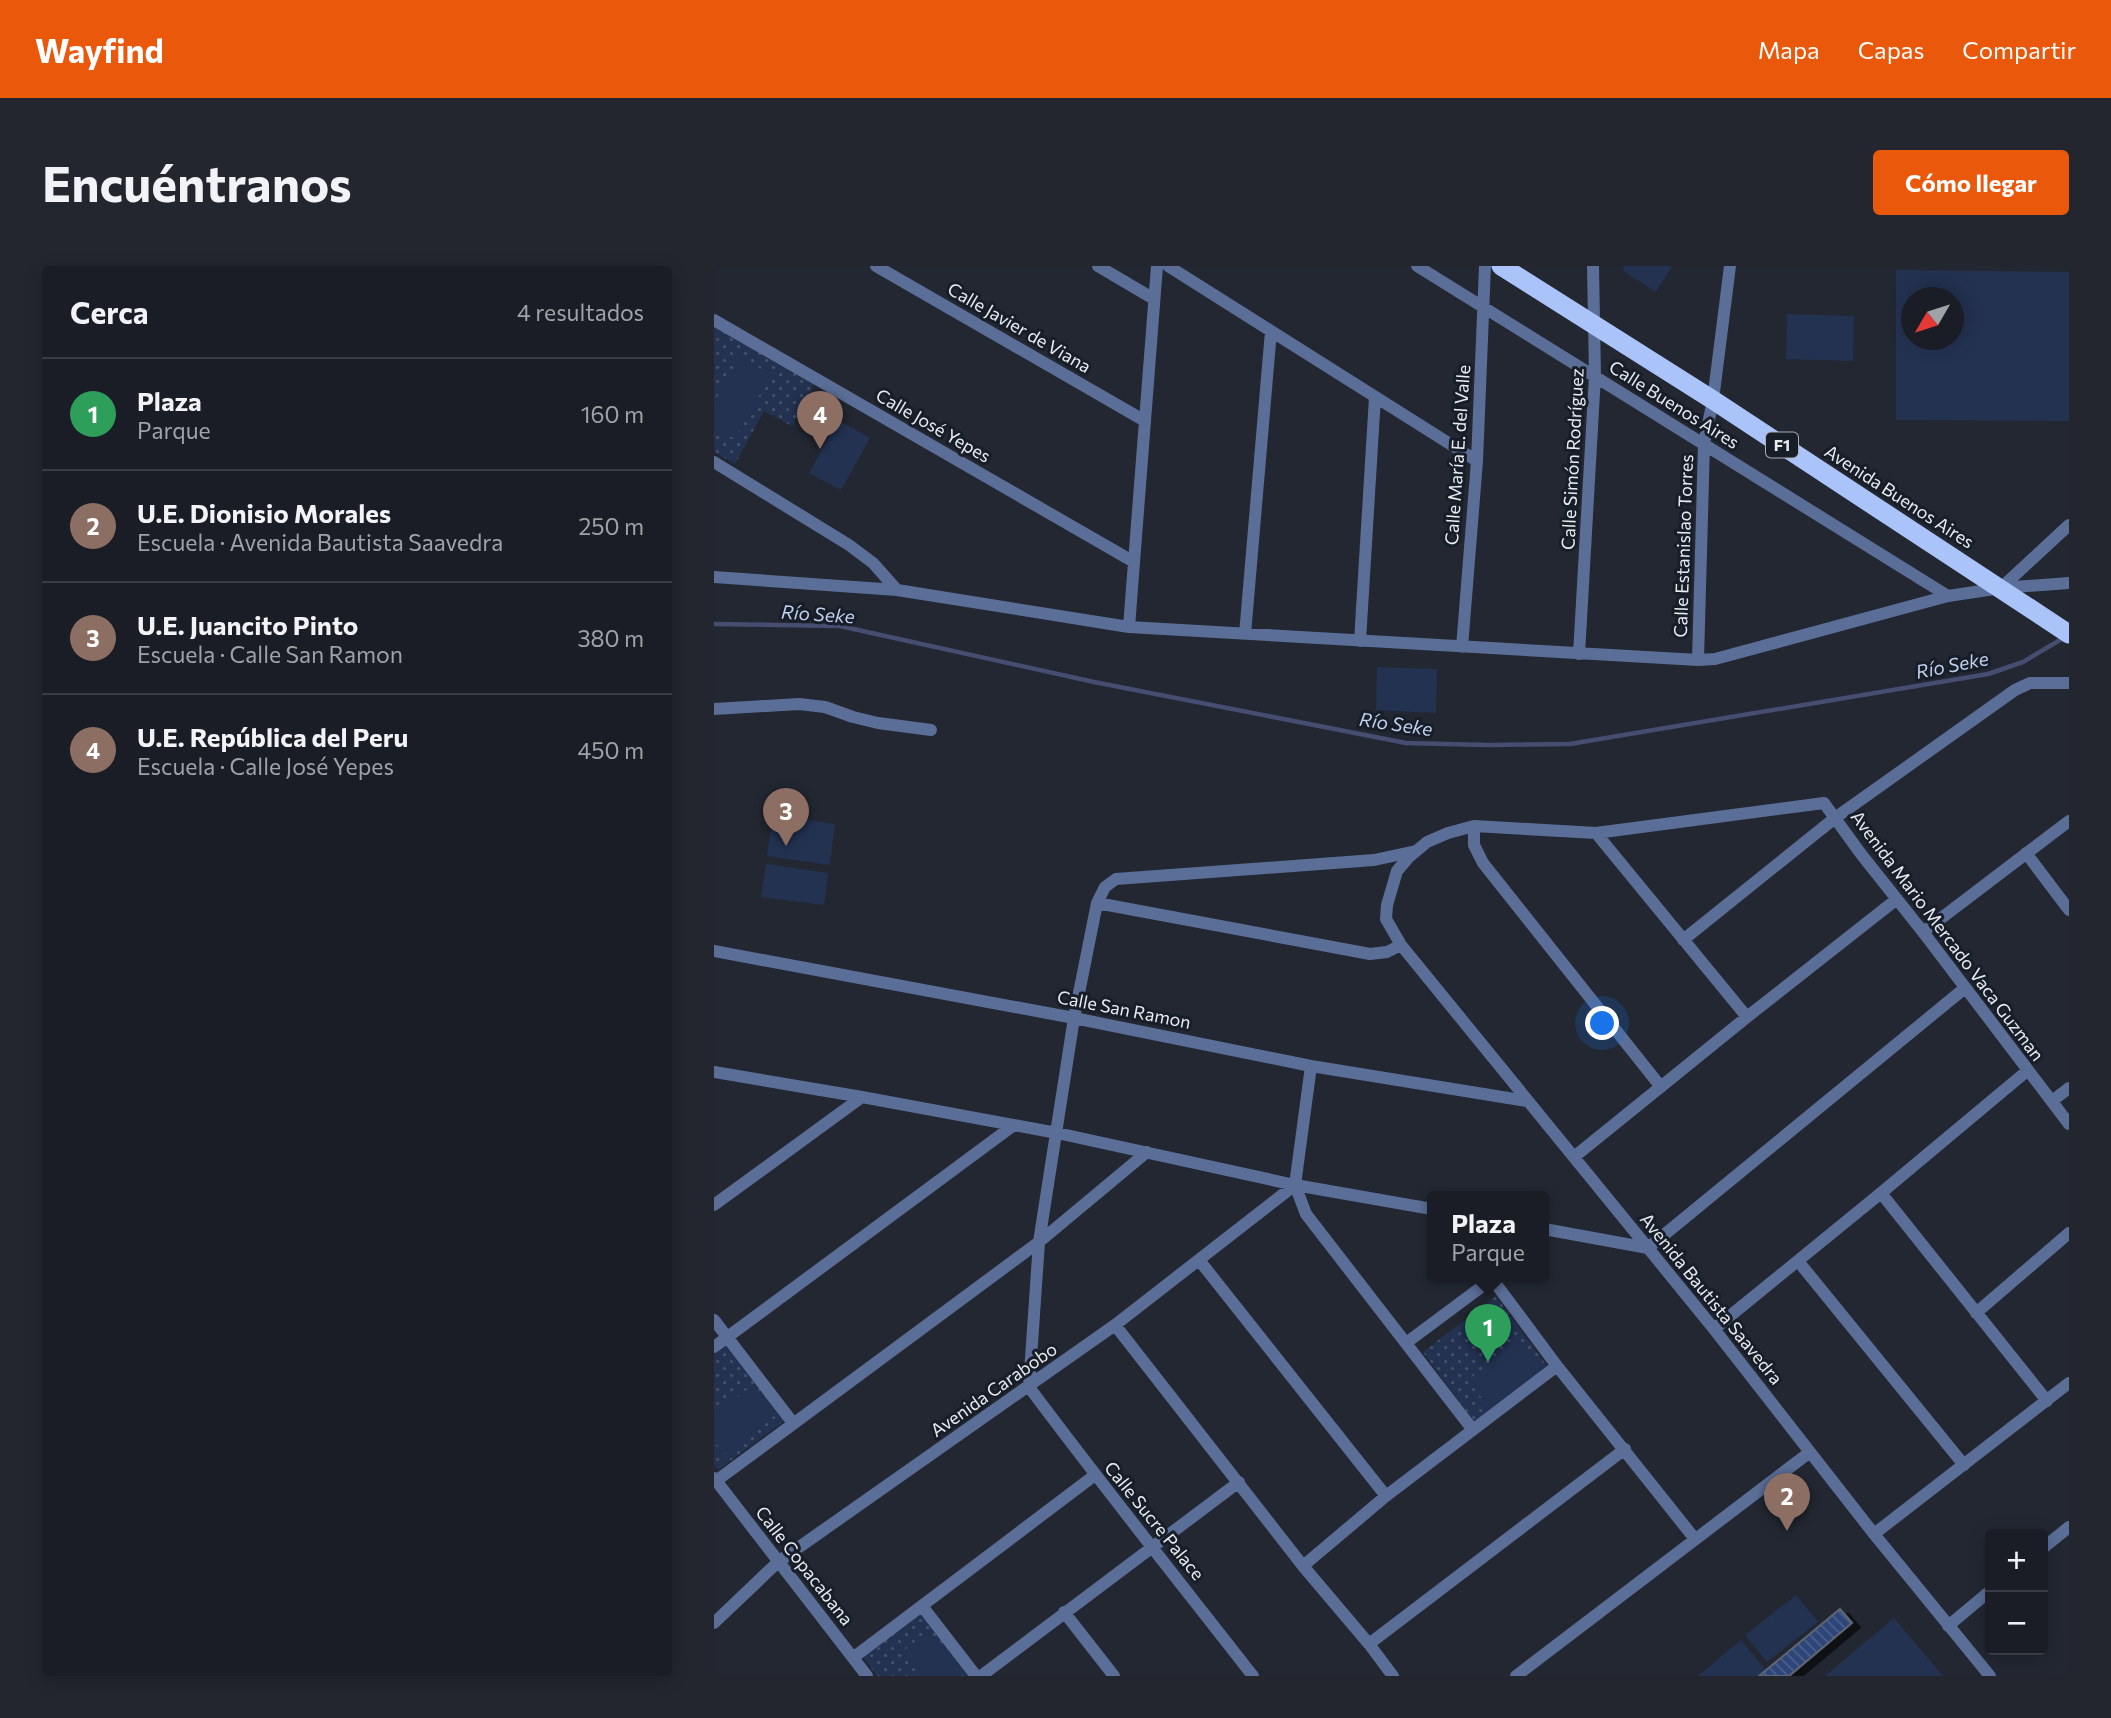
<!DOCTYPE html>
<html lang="es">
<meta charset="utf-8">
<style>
:root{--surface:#1a1d26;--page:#23262e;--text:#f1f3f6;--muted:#9fa2a7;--line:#383b43;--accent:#ea580c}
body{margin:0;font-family:Commissioner,sans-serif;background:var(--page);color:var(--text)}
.controls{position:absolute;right:21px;bottom:21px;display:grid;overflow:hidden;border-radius:7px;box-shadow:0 4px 18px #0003}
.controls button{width:63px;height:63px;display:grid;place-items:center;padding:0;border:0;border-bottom:2px solid var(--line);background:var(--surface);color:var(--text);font:35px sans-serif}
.compass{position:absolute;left:1187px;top:21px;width:63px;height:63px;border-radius:50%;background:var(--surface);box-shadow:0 4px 18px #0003;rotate:231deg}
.you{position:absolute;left:889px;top:758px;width:24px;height:24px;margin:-18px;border:5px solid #fff;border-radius:50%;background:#1a73e8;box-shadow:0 0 0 10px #1a73e833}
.badge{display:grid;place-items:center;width:46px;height:46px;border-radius:50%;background:var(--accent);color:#fff;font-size:23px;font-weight:700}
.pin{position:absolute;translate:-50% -58px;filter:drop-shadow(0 2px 4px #0008)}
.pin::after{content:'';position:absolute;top:37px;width:24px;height:21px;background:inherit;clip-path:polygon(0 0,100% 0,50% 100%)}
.popup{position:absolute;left:713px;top:925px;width:122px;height:91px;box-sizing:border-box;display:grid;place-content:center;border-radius:7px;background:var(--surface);filter:drop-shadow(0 2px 5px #0005);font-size:23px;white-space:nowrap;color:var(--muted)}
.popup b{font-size:26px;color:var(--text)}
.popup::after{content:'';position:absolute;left:50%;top:100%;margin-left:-14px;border:14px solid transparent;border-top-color:var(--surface)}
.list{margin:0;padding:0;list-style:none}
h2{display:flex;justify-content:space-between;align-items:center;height:91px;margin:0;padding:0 28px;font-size:30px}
h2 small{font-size:23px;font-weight:400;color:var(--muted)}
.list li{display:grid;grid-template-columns:46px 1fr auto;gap:21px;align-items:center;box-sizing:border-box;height:112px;padding:0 28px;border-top:2px solid var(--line)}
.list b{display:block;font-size:26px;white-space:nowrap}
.list p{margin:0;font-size:23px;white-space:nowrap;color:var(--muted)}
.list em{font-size:23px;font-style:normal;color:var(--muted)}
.map{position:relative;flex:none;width:1355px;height:1410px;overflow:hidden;border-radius:7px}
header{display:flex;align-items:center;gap:42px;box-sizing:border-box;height:98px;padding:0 35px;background:var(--accent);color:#fff}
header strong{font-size:33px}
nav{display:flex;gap:38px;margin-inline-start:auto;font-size:24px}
.intro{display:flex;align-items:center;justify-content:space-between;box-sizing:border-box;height:168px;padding:0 42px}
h1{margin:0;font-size:49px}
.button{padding:18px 32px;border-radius:7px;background:var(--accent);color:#fff;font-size:24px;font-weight:700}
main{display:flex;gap:42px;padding:0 42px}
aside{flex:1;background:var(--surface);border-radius:7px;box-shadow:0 4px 18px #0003}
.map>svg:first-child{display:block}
.grass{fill:url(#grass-dots)}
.garden{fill:#233251;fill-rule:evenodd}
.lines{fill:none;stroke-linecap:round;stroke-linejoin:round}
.stream{stroke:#454d70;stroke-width:4.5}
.building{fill:url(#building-back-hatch);stroke:#5f6572;stroke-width:2;filter:url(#shadow)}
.minor{stroke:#5a6e97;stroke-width:12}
.trunk{stroke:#aac4fa;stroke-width:19}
.labels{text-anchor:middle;stroke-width:6;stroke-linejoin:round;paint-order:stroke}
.shield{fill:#181e28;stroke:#a9aeb5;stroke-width:2}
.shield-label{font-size:16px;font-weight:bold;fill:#e7ebf2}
.street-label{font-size:18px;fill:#e7ebf2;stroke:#181e28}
.water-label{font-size:19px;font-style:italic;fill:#bfd0f0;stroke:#181e28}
</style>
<header>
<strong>Wayfind</strong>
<nav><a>Mapa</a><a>Capas</a><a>Compartir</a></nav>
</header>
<div class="intro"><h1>Encuéntranos</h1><a class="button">Cómo llegar</a></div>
<main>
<aside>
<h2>Cerca<small>4 resultados</small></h2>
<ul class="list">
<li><span class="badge" style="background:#2e9e5b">1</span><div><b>Plaza</b><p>Parque</p></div><em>160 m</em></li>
<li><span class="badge" style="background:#8d6e63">2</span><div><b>U.E. Dionisio Morales</b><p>Escuela · Avenida Bautista Saavedra</p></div><em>250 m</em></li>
<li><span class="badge" style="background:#8d6e63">3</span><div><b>U.E. Juancito Pinto</b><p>Escuela · Calle San Ramon</p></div><em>380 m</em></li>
<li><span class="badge" style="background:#8d6e63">4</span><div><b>U.E. República del Peru</b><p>Escuela · Calle José Yepes</p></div><em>450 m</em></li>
</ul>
</aside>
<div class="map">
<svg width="1355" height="1410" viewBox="0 0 1355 1410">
<defs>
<pattern id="grass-dots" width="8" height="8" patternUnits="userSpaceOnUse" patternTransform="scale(1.75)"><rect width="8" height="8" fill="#233251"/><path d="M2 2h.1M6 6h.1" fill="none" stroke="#43506a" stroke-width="1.8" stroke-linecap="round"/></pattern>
<pattern id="building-back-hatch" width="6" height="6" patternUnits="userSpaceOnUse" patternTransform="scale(1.75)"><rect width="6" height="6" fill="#2d4579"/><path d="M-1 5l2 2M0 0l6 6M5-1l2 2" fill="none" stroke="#4b608c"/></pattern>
<filter id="shadow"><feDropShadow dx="8" dy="4.5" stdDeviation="0" flood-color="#0009"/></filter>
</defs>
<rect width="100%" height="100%" fill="#222732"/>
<path class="grass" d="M0 59 101 117 78 160 50 145 21 198 0 186Z
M782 1030 838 1107 763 1160 709 1086Z
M13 1079 70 1155 4 1204 0 1199V1089Z
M207 1346 255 1410H163L148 1390Z"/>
<path class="garden" d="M910 0H958L942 26 908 4Z
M1182 4 1355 6V155L1182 154ZM1198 32H1240V74H1198Z
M1073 48 1140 50 1139 95 1072 93Z
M25 91 57 108 21 173 0 162V137Z
M124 154 156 172 127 224 95 207Z
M663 401 723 403 722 447 662 444Z
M59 549 121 558 116 599 53 590Z
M52 598 114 607 110 639 47 631Z
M805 1075 827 1105 776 1143 754 1114Z
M39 1119 61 1149 10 1188 0 1175V1148Z
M1082 1329 1104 1356 1053 1396 1031 1369Z
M1180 1352 1229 1410H1111Z
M214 1366 248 1410H206L188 1386Z
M1027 1374 1052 1404 1045 1410H984Z"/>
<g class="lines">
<path class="stream" d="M0 358 126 360 380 416 692 477 774 479 856 478 1274 408 1309 396 1351 371"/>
</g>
<path class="building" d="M1126 1343 1138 1357 1075 1410H1045Z"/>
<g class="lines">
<path class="minor" d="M162 0 431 155
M384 0 440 33
M454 0 763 195
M703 0 1234 330
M0 54 420 296
M0 196 135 279 159 297 183 324 415 361 984 394 1001 393 1234 330 1287 322 1355 317
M0 311 183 324
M1287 322 1355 259
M415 361 443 0
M531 368 557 65
M646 375 661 131
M748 381 763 195 771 0
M865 388 881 110 879 0
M984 394 990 178 999 134 1016 0
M0 443 85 438 111 441 139 451 164 457 217 464
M760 560V579L769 597 947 821
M882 567 1033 751
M1312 587 1355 644
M383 637 656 688 673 686 687 679
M1209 666 1355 555
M969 674 1121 552 1301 424 1316 417H1355
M0 685 360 752 597 800 813 835
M597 800 581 919 592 948 759 1164
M0 806 148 831 343 867 581 919 718 943
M1338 835 1355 822
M860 891 1033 751 1183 633
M1167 927 1333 1135
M0 939 148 831
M830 963 934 982 1251 722
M485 994 672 1230
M1084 995 1250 1199
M776 1010 843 1100 981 1273
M1262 1047 1355 967
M0 1054 79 1157
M401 1059 589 1300 655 1378 679 1410
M1000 1063 1167 927 1313 805
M692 1077 778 1013
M0 1081 300 859
M0 1212 153 1410
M2 1215 325 976 433 886
M1160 1268 1355 1117
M1329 1282 1355 1261
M589 1300 672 1230 843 1100
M208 1340 262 1410
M350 1346 400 1410
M0 1357 64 1296 401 1059 581 919
M1234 1360 1276 1325
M655 1378 911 1183
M140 1391 381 1209
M267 1410 525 1216
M539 1410C464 1314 388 1219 315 1121L325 976 360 752 383 637 391 621 402 613 660 594 702 585
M802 1410 1096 1186
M1276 1410 1160 1268 1000 1063 687 679 672 653 673 639 683 605 694 592 713 576 734 567 760 560 882 567 1110 537 1147 588 1209 666 1355 858"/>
<path class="trunk" d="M787 0 999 134 1355 368"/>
</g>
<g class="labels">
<rect class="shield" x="1052" y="166.5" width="32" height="25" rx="5"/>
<g class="shield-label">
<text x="1068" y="185">F1</text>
</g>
<g class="street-label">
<text transform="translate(305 62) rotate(30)" y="6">Calle Javier de Viana</text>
<text transform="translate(960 139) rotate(32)" y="6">Calle Buenos Aires</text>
<text transform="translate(219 160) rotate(30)" y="6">Calle José Yepes</text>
<text transform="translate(744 189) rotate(-86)" y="6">Calle María E. del Valle</text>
<text transform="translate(859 193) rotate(-87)" y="6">Calle Simón Rodríguez</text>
<text transform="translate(1185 231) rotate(33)" y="6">Avenida Buenos Aires</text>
<text transform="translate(970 280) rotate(-88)" y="6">Calle Estanislao Torres</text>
<text transform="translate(1233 670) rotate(53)" y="6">Avenida Mario Mercado Vaca Guzman</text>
<text transform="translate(410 744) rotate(11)" y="6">Calle San Ramon</text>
<text transform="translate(997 1033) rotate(51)" y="6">Avenida Bautista Saavedra</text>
<text transform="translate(280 1124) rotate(-35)" y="6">Avenida Carabobo</text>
<text transform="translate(440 1255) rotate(51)" y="6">Calle Sucre Palace</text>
<text transform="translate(90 1300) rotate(52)" y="6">Calle Copacabana</text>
</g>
<g class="water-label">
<text transform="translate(104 348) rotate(4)" y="7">Río Seke</text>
<text transform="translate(1238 399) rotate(-11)" y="7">Río Seke</text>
<text transform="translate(682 458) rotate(8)" y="7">Río Seke</text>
</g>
</g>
</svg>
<div class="controls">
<button>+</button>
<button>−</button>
</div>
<svg class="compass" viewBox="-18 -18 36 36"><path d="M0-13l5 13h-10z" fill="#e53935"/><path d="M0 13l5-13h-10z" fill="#9fa2a7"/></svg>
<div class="you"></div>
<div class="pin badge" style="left:774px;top:1096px;background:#2e9e5b">1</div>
<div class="popup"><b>Plaza</b>Parque</div>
<div class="pin badge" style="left:1073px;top:1265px;background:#8d6e63">2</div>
<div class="pin badge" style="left:72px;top:580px;background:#8d6e63">3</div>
<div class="pin badge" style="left:106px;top:183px;background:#8d6e63">4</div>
</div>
</main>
